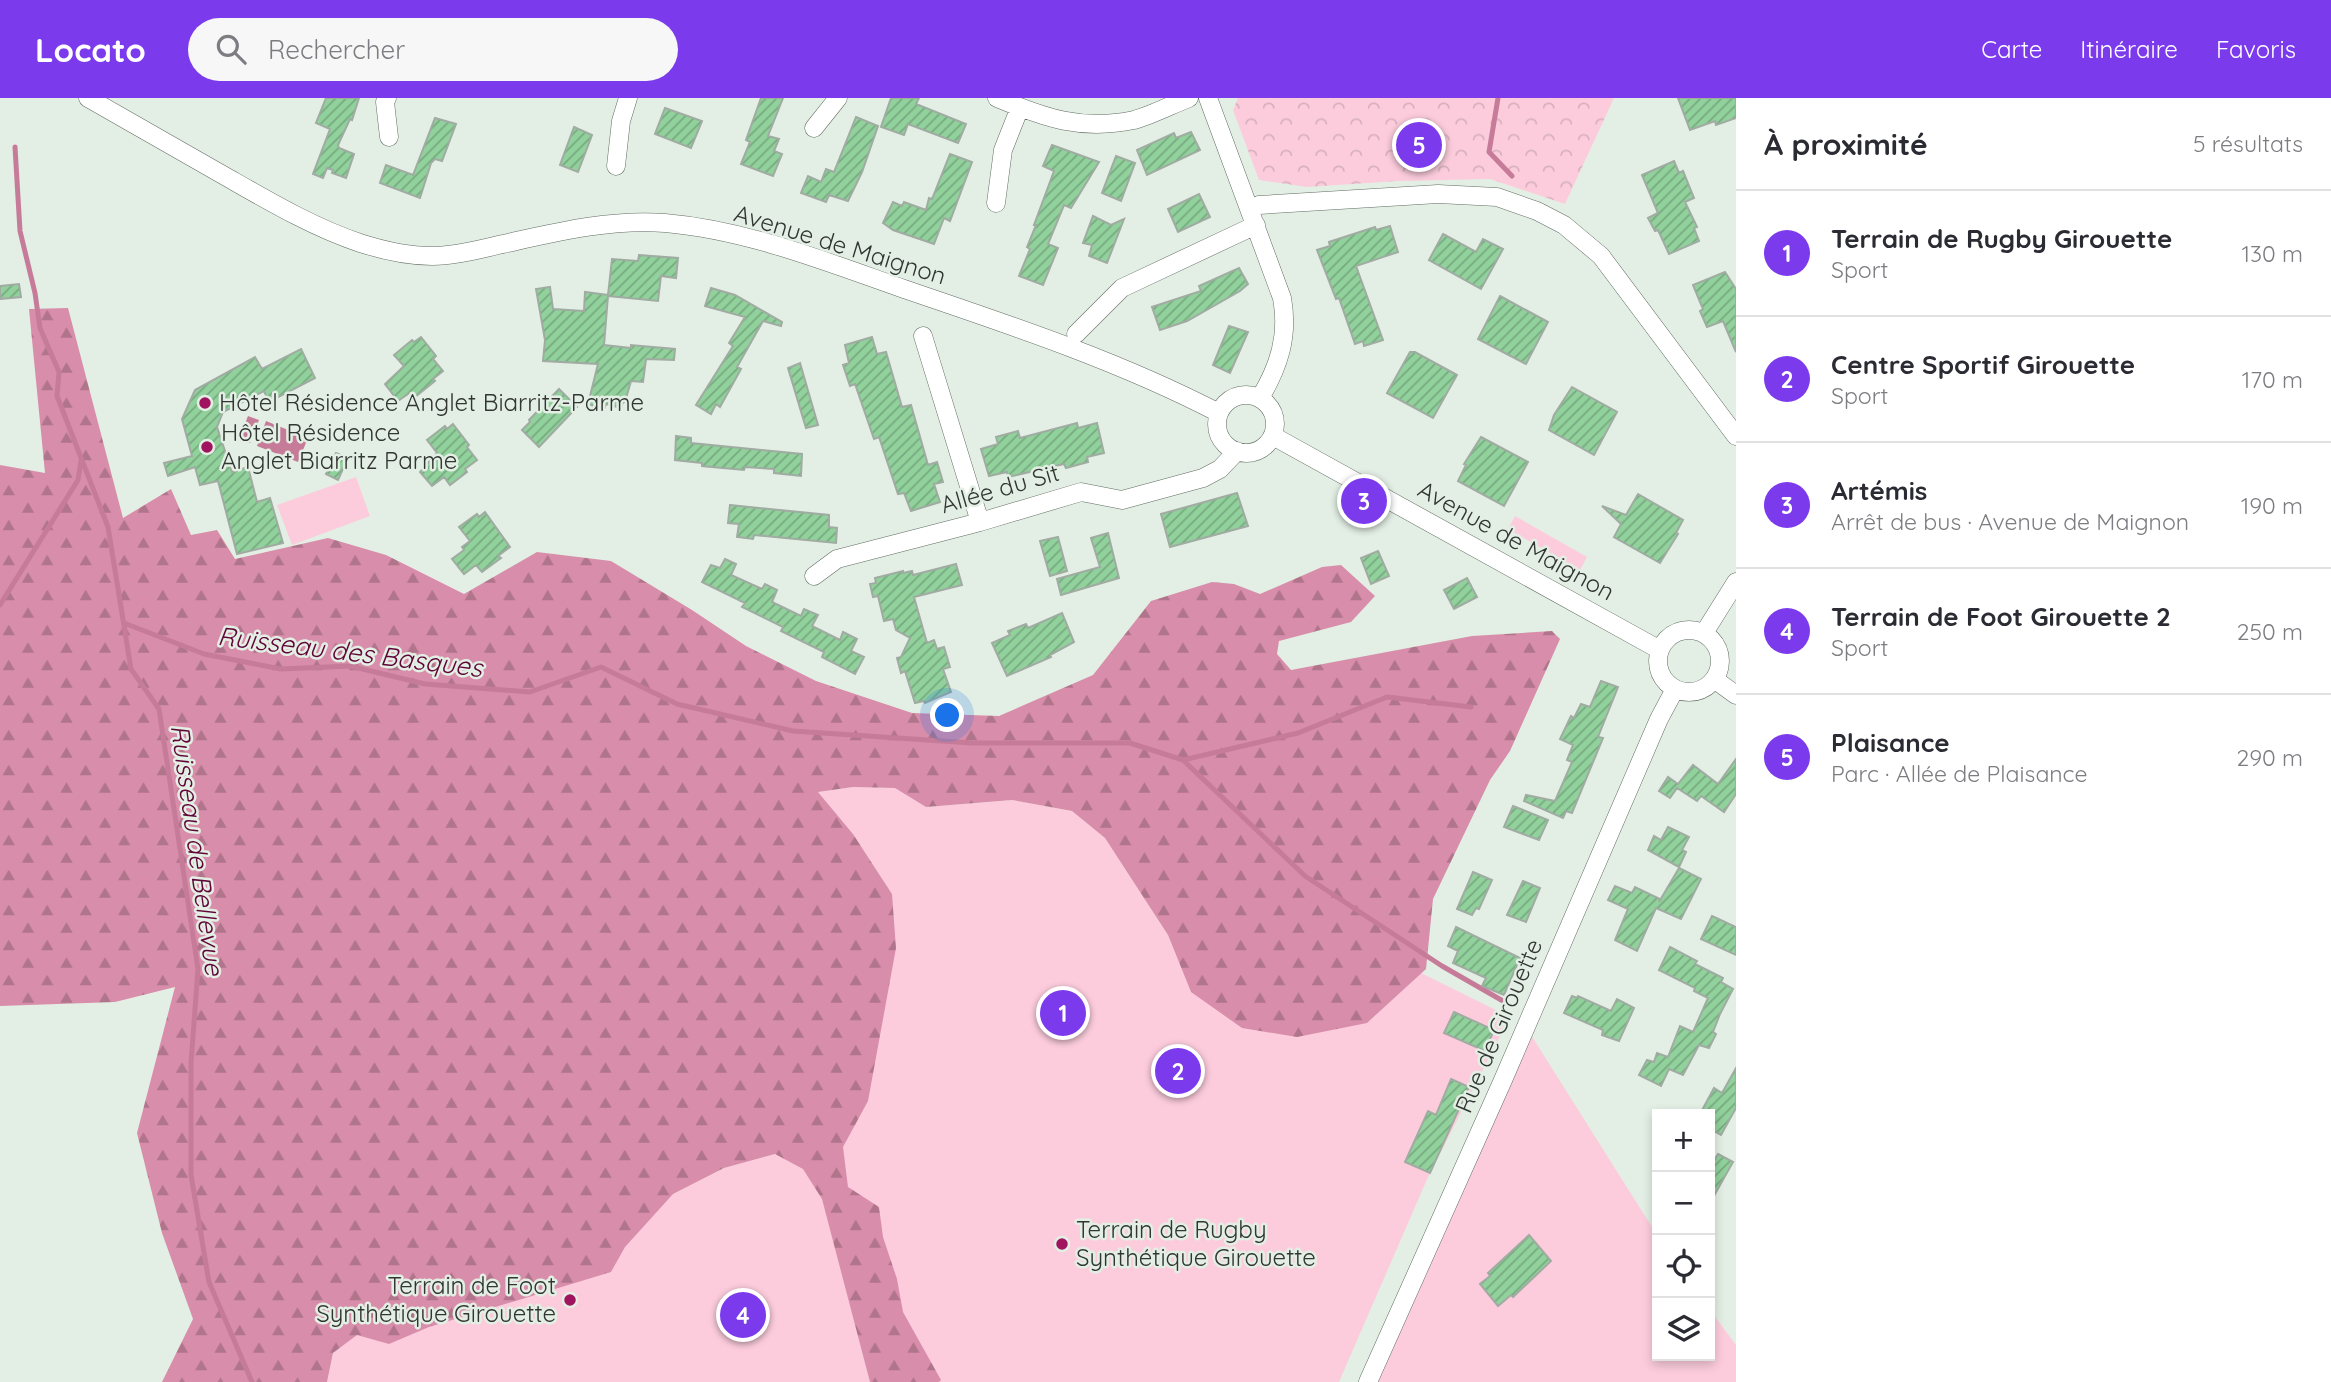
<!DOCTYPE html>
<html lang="fr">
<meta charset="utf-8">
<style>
:root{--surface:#fff;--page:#f7f7f7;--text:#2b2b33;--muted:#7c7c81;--line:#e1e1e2;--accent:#7c3aed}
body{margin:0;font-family:Quicksand,sans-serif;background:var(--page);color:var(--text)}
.controls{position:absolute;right:21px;bottom:21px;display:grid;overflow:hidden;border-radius:0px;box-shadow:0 4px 10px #0003}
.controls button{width:63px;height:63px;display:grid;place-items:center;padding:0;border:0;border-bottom:2px solid var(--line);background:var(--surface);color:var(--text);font:35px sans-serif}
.you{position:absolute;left:948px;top:618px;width:24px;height:24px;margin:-18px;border:5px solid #fff;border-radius:50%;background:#1a73e8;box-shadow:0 0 0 10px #1a73e833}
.badge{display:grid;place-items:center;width:46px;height:46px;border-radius:50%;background:var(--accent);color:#fff;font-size:23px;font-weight:700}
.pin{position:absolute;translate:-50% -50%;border:4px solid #fff;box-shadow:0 2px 7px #0006}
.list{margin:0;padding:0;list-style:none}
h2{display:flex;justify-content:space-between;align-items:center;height:91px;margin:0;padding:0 28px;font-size:30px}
h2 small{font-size:23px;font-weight:400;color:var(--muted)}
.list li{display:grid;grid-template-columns:46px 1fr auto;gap:21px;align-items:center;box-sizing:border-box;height:126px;padding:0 28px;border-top:2px solid var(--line)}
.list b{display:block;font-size:26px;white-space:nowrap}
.list p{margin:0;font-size:23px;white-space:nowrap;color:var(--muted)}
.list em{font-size:23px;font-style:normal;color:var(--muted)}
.icon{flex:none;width:38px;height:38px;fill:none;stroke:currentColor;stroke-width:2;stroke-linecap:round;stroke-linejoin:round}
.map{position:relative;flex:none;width:1736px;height:1284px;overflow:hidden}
header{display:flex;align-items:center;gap:42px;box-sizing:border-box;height:98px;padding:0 35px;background:var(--accent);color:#fff}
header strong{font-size:33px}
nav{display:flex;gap:38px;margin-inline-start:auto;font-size:24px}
.search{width:490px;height:63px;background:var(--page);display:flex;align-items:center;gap:18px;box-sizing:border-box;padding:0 24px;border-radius:38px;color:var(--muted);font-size:26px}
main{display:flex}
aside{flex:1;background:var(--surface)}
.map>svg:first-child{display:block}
.grass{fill:#fcccdd}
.forest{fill:url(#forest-firs)}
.park{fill:url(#park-crowns)}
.water{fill:#c67c99}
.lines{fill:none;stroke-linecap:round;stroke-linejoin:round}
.stream{stroke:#c67c99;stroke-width:5}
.building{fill:url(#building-hatch);stroke:#a0aba2;stroke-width:2}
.minor-casing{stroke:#626c63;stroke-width:19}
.minor{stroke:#fff;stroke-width:18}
.poi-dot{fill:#a0145f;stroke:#e3efe4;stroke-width:2.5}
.labels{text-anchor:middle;stroke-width:5;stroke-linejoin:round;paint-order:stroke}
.street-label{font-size:24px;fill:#323632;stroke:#e3efe4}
.poi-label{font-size:24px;fill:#323632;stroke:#e3efe4;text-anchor:start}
.water-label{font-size:26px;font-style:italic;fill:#610437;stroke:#e3efe4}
</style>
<header>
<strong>Locato</strong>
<div class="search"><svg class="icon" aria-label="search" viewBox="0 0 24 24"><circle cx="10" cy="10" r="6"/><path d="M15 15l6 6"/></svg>Rechercher</div>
<nav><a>Carte</a><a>Itinéraire</a><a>Favoris</a></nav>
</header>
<main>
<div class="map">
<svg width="1736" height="1284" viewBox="0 0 1736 1284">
<defs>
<pattern id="forest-firs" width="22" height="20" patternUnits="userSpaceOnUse" patternTransform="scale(1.75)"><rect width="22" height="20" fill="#d88daa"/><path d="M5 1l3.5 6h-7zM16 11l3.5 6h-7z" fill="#b0748b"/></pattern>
<pattern id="park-crowns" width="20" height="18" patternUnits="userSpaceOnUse" patternTransform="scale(1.75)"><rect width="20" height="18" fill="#fcccdd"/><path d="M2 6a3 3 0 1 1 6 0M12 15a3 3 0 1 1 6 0" fill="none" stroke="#d8b0be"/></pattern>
<pattern id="building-hatch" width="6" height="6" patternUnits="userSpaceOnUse" patternTransform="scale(1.75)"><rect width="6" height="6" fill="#91d19c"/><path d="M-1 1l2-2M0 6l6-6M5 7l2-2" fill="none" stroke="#77aa80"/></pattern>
</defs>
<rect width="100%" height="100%" fill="#e3efe4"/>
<path class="grass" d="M356 379 370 418 292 447 277 407Z
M1515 418 1587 459 1580 472 1508 431Z
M853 689 896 690 926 709 1012 702 1072 713 1105 740 1168 837 1191 894 1367 925 1421 875 1510 919 1428 1079 1339 1284H327L333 1255 357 1236 673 1096 724 1070 775 1056 892 796 853 736 818 694Z
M1531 937 1657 1137V1258H1710V1212L1736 1247V1284H1377Z"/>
<path class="forest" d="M68 210 123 420 171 391 191 437 217 432 235 461 328 440 386 457 464 496 537 454 611 463 692 512 746 548 816 583 912 615 999 618 1093 577 1151 503 1212 484 1234 486 1260 496 1322 469 1341 467 1375 498 1351 524 1279 543 1277 556 1291 572 1472 538 1552 533 1560 541 1510 653 1490 682 1433 801 1426 871 1367 925 1297 939 1242 930 1191 894 1168 837 1105 740 1072 713 1012 702 926 709 895 690 853 689 818 694 853 736 892 796 896 850 868 1003 843 1049 848 1089 879 1109 883 1139 897 1181 903 1214 941 1282 939 1284H870L822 1101 803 1071 775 1056 724 1070 673 1096 625 1149 611 1174 429 1229 389 1246 357 1237 333 1255 327 1284H162L193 1221 162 1135 137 1035 175 889 115 904 0 908V367L45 375 29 211Z"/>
<path class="park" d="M1238 0H1614L1565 106 1490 81 1398 83 1307 89 1259 82 1233 12Z"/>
<path class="water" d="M248 318 259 322 250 345 239 341Z
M266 323 308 340 298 364 257 348Z"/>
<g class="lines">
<path class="stream" d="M1498 0 1489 54 1512 78
M15 49 20 133 35 195 40 230 59 274 57 298 108 429 131 571 159 611 198 871 191 965V1077L209 1184 252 1284
M0 507 78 382 81 363
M124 525 204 556 281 571 350 568 425 586 530 594 601 569 677 606 793 633 972 645H1130L1183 662 1298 635 1387 599 1471 609
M1183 662 1305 778 1442 868 1503 903"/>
</g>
<path class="building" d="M326 0H359L352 22 350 21 338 47 339 50 354 56 346 80 332 75 333 72 327 70 323 80 313 76 330 31 316 25Z
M761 0H783L768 38 779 41 774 53 782 56 773 78 741 66 750 44 746 42Z
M891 0H919L916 6 966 26 958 45 908 26 904 37 881 29Z
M1678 0H1736V20L1716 27 1715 23 1690 32Z
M665 10 702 23 691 50 655 36Z
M856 19 878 28 862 74 848 103 829 97 826 104 801 95 808 78 821 84 826 71 834 74Z
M435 20 456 26 442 63 435 61 431 65 420 100 380 85 386 67 413 77Z
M574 29 592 37 578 74 560 67Z
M1191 34 1200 52 1147 77 1137 52 1174 35 1176 40Z
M1052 47 1099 64 1071 110 1064 107 1048 146 1058 150 1043 187 1019 178 1030 151 1027 149 1036 127H1034L1054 73 1043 68Z
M950 56 972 64 950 123 944 120 934 146 893 132 883 125 893 104 902 108 904 104 926 112 929 100 932 101Z
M1116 58 1135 65 1121 103 1102 95Z
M1674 63 1679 75 1683 73 1694 100 1685 104 1697 129 1694 130 1699 143 1669 156 1658 132 1655 133 1648 120 1658 115 1642 77Z
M1199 96 1210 119 1178 134 1168 111Z
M1093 118 1111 127 1124 121 1107 165 1089 158 1092 147 1083 145Z
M1390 128 1398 154 1356 168 1383 242 1364 248 1363 243 1355 246 1339 200 1336 201 1317 152 1330 148 1329 144 1375 129 1376 132Z
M1443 136 1476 154 1483 141 1503 151 1481 191 1429 162Z
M639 157 678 160 676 180 661 178 658 203 608 198 604 247 631 250V247L675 251 674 262 646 261 643 284 631 283 625 304H623L621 310 606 306 604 311 588 306 598 266 543 263 545 242 536 191 550 189 553 211 584 213 585 194 608 197 612 161 638 163Z
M1239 170 1248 186 1240 193 1187 223 1160 232 1152 209 1201 193 1199 188Z
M1725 174 1736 191V254L1723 223 1707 229 1700 213 1703 211 1693 187Z
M19 186 21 199 0 201V188Z
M711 190 735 197 782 224 781 228 763 223 737 269 741 271 720 309 716 306 711 316 696 307 733 248 729 245 745 219 705 208Z
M1500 198 1548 224 1526 266 1478 241Z
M1229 228 1248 234 1230 275 1213 267Z
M421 239 436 258 433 261 443 273 433 281 435 283 415 299 411 294 398 303 385 286 404 268 394 257 412 242 414 244Z
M872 239 877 256 886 254 902 309 911 307 928 367 937 364 943 384 934 386 940 404 911 413 904 395 898 396 879 339 874 341 855 286 850 288 843 267 849 265 845 247Z
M301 251 315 280 269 304 264 293 223 314 217 329 232 374 248 369 257 404 270 400 283 445 237 456 218 383 200 387 195 369 168 378 164 365 192 358 182 321 195 292 255 259 262 271Z
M1410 254H1415L1457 277 1433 320 1387 295Z
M800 265 818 327 806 330 788 270Z
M1572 289 1617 314 1594 357 1549 332 1554 317Z
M559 291 577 309 539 349 522 332 530 324 529 322Z
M1077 325 1078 330 1097 325 1104 355 1087 359 1088 364 1066 370 1064 366 1008 379 1007 374 989 378 981 351 998 346 996 339 1018 333 1020 340Z
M453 326 469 347 467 349 477 362 465 371 467 374 450 387 444 379 432 388 420 374 437 355 427 342 445 328 447 331Z
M676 338 691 340V345L802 356 801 378 774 375V371L745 369 744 372 702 368V365L675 362Z
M1481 339 1528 364 1504 408 1458 383 1466 367 1464 366Z
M336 355 348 360 338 382 326 376Z
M1237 395 1248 428 1170 449 1161 416Z
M1638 396 1683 422 1676 435 1678 436 1660 465 1614 439 1621 426 1602 408 1626 417Z
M730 407 829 417V429L837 430 836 445 754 437 753 441 737 439 739 426 728 425Z
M485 414 510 449 498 458 501 460 482 474 476 467 464 476 452 461 464 452 462 449 470 443 459 429 477 416 479 419Z
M1108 435 1119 480 1061 497 1057 481 1100 469 1091 440Z
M1058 439 1067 473 1050 478 1040 443Z
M1378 453 1389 478 1371 486 1361 460Z
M725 461 736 466 731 477 762 491 765 486 777 492 772 504 801 518 804 511 818 517 812 528 840 542 843 534 857 541 851 553 864 559 855 576 822 559 824 554 781 533 783 529 742 509 745 505 702 484 711 467 720 470Z
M956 466 962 487 914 499 927 545 934 542 937 551 944 549 950 569 943 571 951 594 925 605 924 603 915 605 905 573 901 575 897 560 901 559 910 540 896 532 893 521 884 523 878 498 873 499 870 486 876 485 875 480 903 473V475L912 473 913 477Z
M1467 480 1477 499 1454 511 1444 492Z
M1062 515 1074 544 1050 557 1051 559 1007 578 992 545 1010 537 1008 533 1026 526 1028 530Z
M1601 583 1618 589 1598 639 1603 640 1572 715 1566 713 1563 720 1524 703 1526 697 1555 703 1572 664 1567 662 1573 647 1560 641 1571 618 1574 620 1581 606 1590 609Z
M1736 661V696L1724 714 1701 698 1697 703 1677 690 1670 700 1659 693 1668 679 1678 686 1693 667 1718 686Z
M1513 708 1548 722 1539 742 1504 729Z
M1668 729 1689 739 1682 752 1686 754 1679 769 1648 752 1654 738 1661 742Z
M1679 770 1701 781 1681 821 1656 810 1637 853 1615 842 1628 811 1608 802 1615 788 1632 795 1635 789 1660 801 1659 804Z
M1473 774 1492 782 1479 811 1476 810 1472 817 1457 811Z
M1523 783 1540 790 1526 824 1507 817Z
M1712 818 1736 829V857L1701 841Z
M1456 829 1520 860 1504 897 1482 888 1486 880 1453 865 1458 853 1448 848Z
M1670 849 1697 863 1695 866 1723 880 1721 884 1733 891 1720 916 1713 934 1716 936 1709 950 1699 947 1683 977 1669 971 1661 988 1639 977 1647 962 1654 964 1657 955 1668 959 1680 928 1693 934 1708 900 1694 893 1695 890 1659 872Z
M1572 898 1577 900 1578 898 1611 913 1617 901 1634 910 1619 943 1602 937 1603 932 1564 915Z
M1454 914 1494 932 1485 953 1444 935Z
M1736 970V1010L1721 1037 1710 1031V1016H1700L1714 990 1722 995Z
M1451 981 1469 989 1430 1075 1405 1064 1428 1013 1436 1017Z
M1718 1056 1733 1064 1710 1105V1069Z
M1529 1137 1551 1163 1513 1199 1511 1197 1498 1208 1480 1186 1490 1178 1488 1175Z"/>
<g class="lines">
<defs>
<path id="minor" d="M88 0C135 27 183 54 230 81 272 105 315 130 360 145 382 152 409 158 432 158 456 158 480 151 503 146 557 134 610 121 665 125 747 132 827 164 904 191 1010 227 1119 263 1219 315
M387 0 385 4 389 39
M997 0C1045 20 1081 33 1134 22 1152 17 1171 7 1189 0
M1208 0 1282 200C1289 238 1279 268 1260 300
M814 30 838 0
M616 68 621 23 628 0
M996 105 1003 52 1020 9
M1250 112 1259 107 1438 96 1497 99 1537 113 1564 127 1601 158 1736 338
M1076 236 1122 190 1256 127
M923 238 980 424
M1217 326a29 29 0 1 1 58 0a29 29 0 1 1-58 0Z
M1273 338 1660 552
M814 478 837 461 980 424 1081 394 1122 402 1203 380 1220 371 1237 353
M1658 563a31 31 0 1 1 62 0a31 31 0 1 1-62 0Z
M1704 535 1736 484
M1714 581 1736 597
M1368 1284 1503 982 1659 621 1675 591"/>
</defs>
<use href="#minor" class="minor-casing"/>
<use href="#minor" class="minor"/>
</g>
<g class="poi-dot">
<circle cx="205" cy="305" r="7"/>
<circle cx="207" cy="349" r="7"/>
<circle cx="1062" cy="1146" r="7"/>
<circle cx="570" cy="1202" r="7"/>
</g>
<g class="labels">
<g class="street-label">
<text transform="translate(840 147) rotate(17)" y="8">Avenue de Maignon</text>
<text transform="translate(1000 391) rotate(-16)" y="8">Allée du Sit</text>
<text transform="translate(1516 443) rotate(29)" y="8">Avenue de Maignon</text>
<text transform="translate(1499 928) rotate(-67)" y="8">Rue de Girouette</text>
</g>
<g class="poi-label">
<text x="219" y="313">Hôtel Résidence Anglet Biarritz-Parme</text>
<text x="221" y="343">Hôtel Résidence<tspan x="221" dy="28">Anglet Biarritz Parme</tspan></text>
<text x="1076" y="1140">Terrain de Rugby<tspan x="1076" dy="28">Synthétique Girouette</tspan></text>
<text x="556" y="1196" text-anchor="end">Terrain de Foot<tspan x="556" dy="28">Synthétique Girouette</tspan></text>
</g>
<g class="water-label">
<text transform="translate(350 554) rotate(7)" y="9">Ruisseau des Basques</text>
<text transform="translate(197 752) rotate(82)" y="9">Ruisseau de Bellevue</text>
</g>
</g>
</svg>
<div class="controls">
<button>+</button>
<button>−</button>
<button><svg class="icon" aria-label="locate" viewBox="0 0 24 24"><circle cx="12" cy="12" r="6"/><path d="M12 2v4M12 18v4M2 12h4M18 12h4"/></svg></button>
<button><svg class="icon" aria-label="layers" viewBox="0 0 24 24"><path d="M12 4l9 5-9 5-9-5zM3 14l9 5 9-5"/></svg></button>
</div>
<div class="you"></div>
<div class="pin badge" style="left:1063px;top:915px">1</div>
<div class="pin badge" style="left:1178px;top:973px">2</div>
<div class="pin badge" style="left:1364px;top:403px">3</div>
<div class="pin badge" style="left:743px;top:1217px">4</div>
<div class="pin badge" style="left:1419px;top:47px">5</div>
</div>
<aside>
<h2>À proximité<small>5 résultats</small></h2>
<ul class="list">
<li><span class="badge">1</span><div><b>Terrain de Rugby Girouette</b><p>Sport</p></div><em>130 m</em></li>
<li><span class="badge">2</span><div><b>Centre Sportif Girouette</b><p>Sport</p></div><em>170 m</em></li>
<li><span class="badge">3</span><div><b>Artémis</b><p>Arrêt de bus · Avenue de Maignon</p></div><em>190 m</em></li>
<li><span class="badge">4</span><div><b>Terrain de Foot Girouette 2</b><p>Sport</p></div><em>250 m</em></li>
<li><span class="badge">5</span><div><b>Plaisance</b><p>Parc · Allée de Plaisance</p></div><em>290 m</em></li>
</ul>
</aside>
</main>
